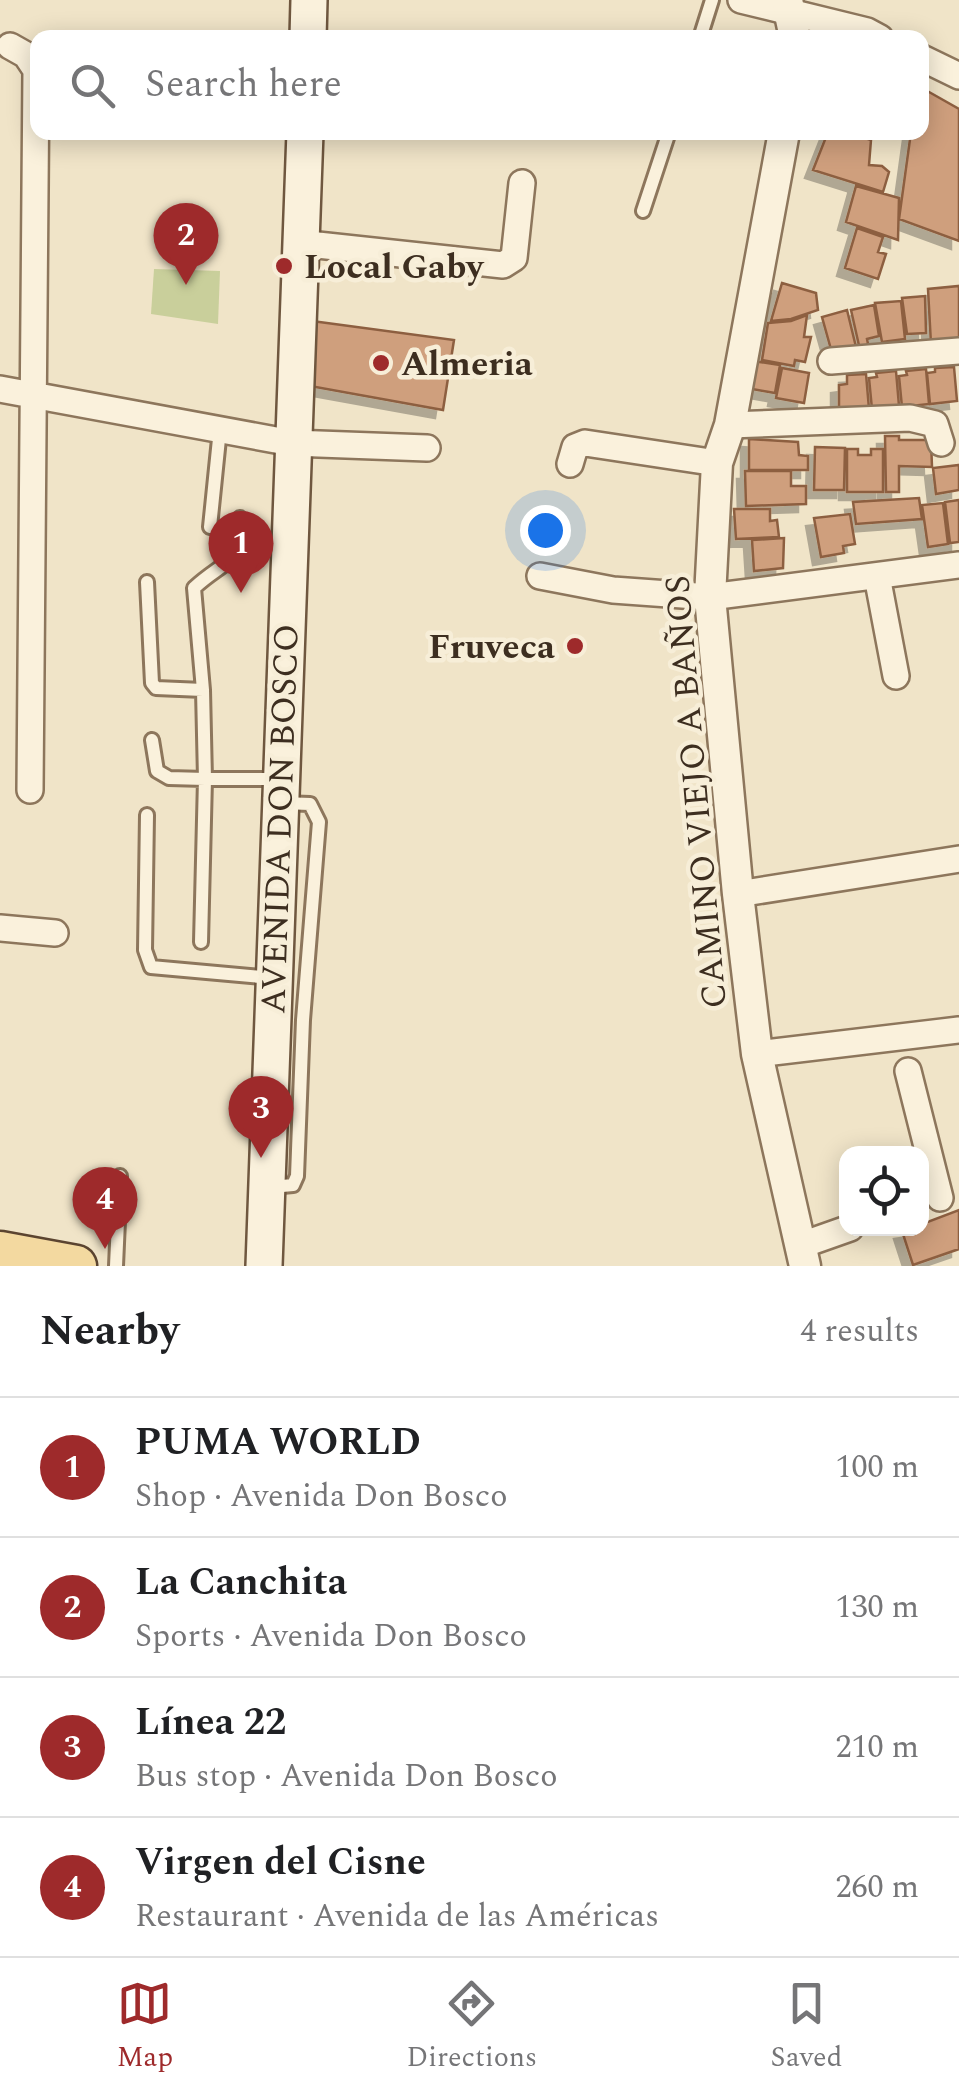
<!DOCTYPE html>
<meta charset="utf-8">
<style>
:root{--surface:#fff;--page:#f2f2f2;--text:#202124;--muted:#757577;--line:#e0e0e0;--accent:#9e2a2b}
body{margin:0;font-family:Spectral,serif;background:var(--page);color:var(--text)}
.controls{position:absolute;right:30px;bottom:30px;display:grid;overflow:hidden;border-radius:20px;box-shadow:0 5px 25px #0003}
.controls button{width:90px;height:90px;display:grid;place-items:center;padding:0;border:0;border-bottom:2px solid var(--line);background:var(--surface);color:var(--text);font:50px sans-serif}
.you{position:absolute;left:545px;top:530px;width:35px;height:35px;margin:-25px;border:8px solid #fff;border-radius:50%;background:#1a73e8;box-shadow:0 0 0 15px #1a73e833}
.badge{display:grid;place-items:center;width:65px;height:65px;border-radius:50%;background:var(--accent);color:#fff;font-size:32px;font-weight:700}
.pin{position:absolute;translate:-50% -82px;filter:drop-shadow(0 2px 5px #0008)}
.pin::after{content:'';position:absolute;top:52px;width:35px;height:30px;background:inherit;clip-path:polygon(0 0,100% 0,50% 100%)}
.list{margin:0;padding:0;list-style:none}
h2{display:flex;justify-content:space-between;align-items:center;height:130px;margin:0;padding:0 40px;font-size:42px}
h2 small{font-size:32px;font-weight:400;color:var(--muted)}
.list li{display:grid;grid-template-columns:65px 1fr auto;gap:30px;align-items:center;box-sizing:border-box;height:140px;padding:0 40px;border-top:2px solid var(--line)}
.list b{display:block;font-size:38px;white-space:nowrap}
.list p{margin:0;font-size:32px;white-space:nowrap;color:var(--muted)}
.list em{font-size:32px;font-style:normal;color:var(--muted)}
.icon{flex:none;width:55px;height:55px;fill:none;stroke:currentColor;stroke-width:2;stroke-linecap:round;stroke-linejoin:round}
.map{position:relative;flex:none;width:959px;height:1266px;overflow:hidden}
.search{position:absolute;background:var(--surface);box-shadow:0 5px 25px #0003;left:30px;right:30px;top:30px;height:110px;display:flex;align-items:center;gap:25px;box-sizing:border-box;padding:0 35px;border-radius:20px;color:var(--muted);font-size:38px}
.sheet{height:690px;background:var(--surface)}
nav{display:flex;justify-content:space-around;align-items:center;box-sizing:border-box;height:140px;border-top:2px solid var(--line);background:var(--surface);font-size:28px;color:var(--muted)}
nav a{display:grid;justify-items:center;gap:5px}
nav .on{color:var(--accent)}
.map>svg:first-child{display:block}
.green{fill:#c9cf9b}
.building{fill:#cf9f7d;stroke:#8d5f41;stroke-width:2.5;filter:url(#shadow)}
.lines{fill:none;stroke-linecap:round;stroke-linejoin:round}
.service-casing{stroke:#8d765c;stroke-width:18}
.minor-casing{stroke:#8d765c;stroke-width:30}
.tertiary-casing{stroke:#8d765c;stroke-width:35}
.secondary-casing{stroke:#6f573f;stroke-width:40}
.primary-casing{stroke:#5b4430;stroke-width:45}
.service{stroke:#faf1dc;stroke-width:12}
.minor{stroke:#faf1dc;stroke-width:25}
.tertiary{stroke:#faf1dc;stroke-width:30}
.secondary{stroke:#faf1dc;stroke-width:35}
.primary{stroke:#f3d9a0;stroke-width:40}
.poi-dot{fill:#9e2a2b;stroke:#f7eed8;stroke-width:4}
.labels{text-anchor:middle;stroke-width:9;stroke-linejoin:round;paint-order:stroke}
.poi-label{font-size:35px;font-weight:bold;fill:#3d2e20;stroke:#f7eed8;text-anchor:start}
.street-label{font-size:35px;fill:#3d2e20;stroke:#f7eed8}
</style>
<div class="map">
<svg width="959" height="1266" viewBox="0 0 959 1266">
<defs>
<filter id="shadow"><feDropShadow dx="-8" dy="8" stdDeviation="0" flood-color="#0004"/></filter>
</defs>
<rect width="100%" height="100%" fill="#f0e4c8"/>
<path class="green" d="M154 269 220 271 218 324 151 314Z"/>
<path class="building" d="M922 88 959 109V241L899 219 911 132H922Z
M828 132H847L871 140 869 165 882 166 889 172 883 192 813 170Z
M856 186 899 198 898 240 846 222Z
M857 228 883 237 878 252 886 254 878 279 845 268Z
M782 283 816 293 818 310 791 319 771 321Z
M959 286V342L931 344 928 289Z
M925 296 926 333 907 334 902 298Z
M901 301 905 339 882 342 875 303Z
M874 305 879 336 867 339 869 349 860 350 851 310Z
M847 310 856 347 832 353 822 317Z
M807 315 804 337H811L805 362 795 360 794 366 762 360 768 323 791 321Z
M312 321 454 340 443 410 310 386Z
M746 360 780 365 775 393 741 387Z
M954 367 957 401 930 404 927 373 935 372V368Z
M782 368 809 373 804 403 776 398Z
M926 369 929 404 902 407 899 376 907 375 906 371Z
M896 371 899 406 872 409 869 378 877 377 876 373Z
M866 374 869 409 839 411V385L847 384V375Z
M885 436H899V440H931L932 467 899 466V492H886Z
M749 439 798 442 799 455 808 456V470H749Z
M815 447 845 448 844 490H814Z
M847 449H858V455H871V449H883V492H847Z
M959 465V490L936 494 933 468Z
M745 471H791V486H806V504L746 506Z
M919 498 922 519 856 524 853 502Z
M959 500V542L950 543 945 502Z
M943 503 948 544 928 547 922 505Z
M734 509H770V521L777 520 779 537 736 539Z
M850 514 855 544 843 546 844 553 821 557 814 518Z
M784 538 783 568 754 571 752 540Z
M959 1210V1249L913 1265 902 1231 922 1228V1224Z"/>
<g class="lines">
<defs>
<path id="service" d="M700 38 712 0
M643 211 669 132
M210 527 220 429
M147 582 152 683 156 688 203 690 205 779 169 778 157 771 152 740
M203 690 194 588C225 559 242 566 240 518
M147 815 145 950 151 967 272 978
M201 942 205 779H278
M271 1187 293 1185 297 1176 303 1020 319 822 310 804 282 803
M116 1266 120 1176"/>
<path id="minor" d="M741 0 867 31 880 38
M10 46 26 55 36 70 30 790
M922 58 959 76
M299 243 503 265 514 258 522 183
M831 361 959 351
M0 389 292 443 427 448
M730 425 910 418 935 424 941 443
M570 464 575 447 585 443 717 463
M540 576 613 590 710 597 959 565
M877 576 896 676
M738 894 959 859
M0 928 55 933
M757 1054 959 1030
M908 1071 940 1198
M799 1246 850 1228"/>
<path id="tertiary" d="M787 0 795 38
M784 132 730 425 717 463 710 597 738 894 757 1054 805 1266"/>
<path id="secondary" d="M308 38 309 0
M264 1266 305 132"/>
<path id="primary" d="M0 1252 76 1266"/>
</defs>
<use href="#service" class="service-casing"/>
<use href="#minor" class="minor-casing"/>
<use href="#tertiary" class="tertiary-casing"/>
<use href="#secondary" class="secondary-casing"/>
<use href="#primary" class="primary-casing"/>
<use href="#service" class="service"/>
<use href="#minor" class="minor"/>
<use href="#tertiary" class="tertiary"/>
<use href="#secondary" class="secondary"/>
<use href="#primary" class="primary"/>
</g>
<g class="poi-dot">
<circle cx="284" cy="266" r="10"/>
<circle cx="381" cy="363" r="10"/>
<circle cx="575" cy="646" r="10"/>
</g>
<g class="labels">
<g class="poi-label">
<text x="304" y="278">Local Gaby</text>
<text x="401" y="375">Almeria</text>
<text x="555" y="658" text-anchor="end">Fruveca</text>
</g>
<g class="street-label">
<text transform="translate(695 792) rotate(-95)" y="12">CAMINO VIEJO A BAÑOS</text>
<text transform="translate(279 819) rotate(-88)" y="12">AVENIDA DON BOSCO</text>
</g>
</g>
</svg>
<div class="controls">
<button><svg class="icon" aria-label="locate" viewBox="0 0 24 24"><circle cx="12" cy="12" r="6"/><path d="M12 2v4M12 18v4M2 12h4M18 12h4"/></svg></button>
</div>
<div class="you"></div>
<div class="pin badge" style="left:241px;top:593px">1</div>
<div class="pin badge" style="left:186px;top:285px">2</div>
<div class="pin badge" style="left:261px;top:1158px">3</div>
<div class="pin badge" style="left:105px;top:1249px">4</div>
<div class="search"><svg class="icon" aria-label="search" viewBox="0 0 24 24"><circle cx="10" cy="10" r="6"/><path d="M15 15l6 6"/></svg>Search here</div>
</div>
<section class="sheet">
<h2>Nearby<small>4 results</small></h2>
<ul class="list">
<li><span class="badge">1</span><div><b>PUMA WORLD</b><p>Shop · Avenida Don Bosco</p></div><em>100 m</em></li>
<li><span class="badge">2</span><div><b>La Canchita</b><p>Sports · Avenida Don Bosco</p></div><em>130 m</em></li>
<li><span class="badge">3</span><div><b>Línea 22</b><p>Bus stop · Avenida Don Bosco</p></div><em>210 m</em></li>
<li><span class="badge">4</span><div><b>Virgen del Cisne</b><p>Restaurant · Avenida de las Américas</p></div><em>260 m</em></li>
</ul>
</section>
<nav>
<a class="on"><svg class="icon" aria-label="map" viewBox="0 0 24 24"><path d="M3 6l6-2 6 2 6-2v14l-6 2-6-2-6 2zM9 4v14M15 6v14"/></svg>Map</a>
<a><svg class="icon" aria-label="directions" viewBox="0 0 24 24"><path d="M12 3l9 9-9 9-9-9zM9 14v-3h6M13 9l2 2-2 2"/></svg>Directions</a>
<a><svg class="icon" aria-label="saved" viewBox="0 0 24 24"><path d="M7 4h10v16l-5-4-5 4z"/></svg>Saved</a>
</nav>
